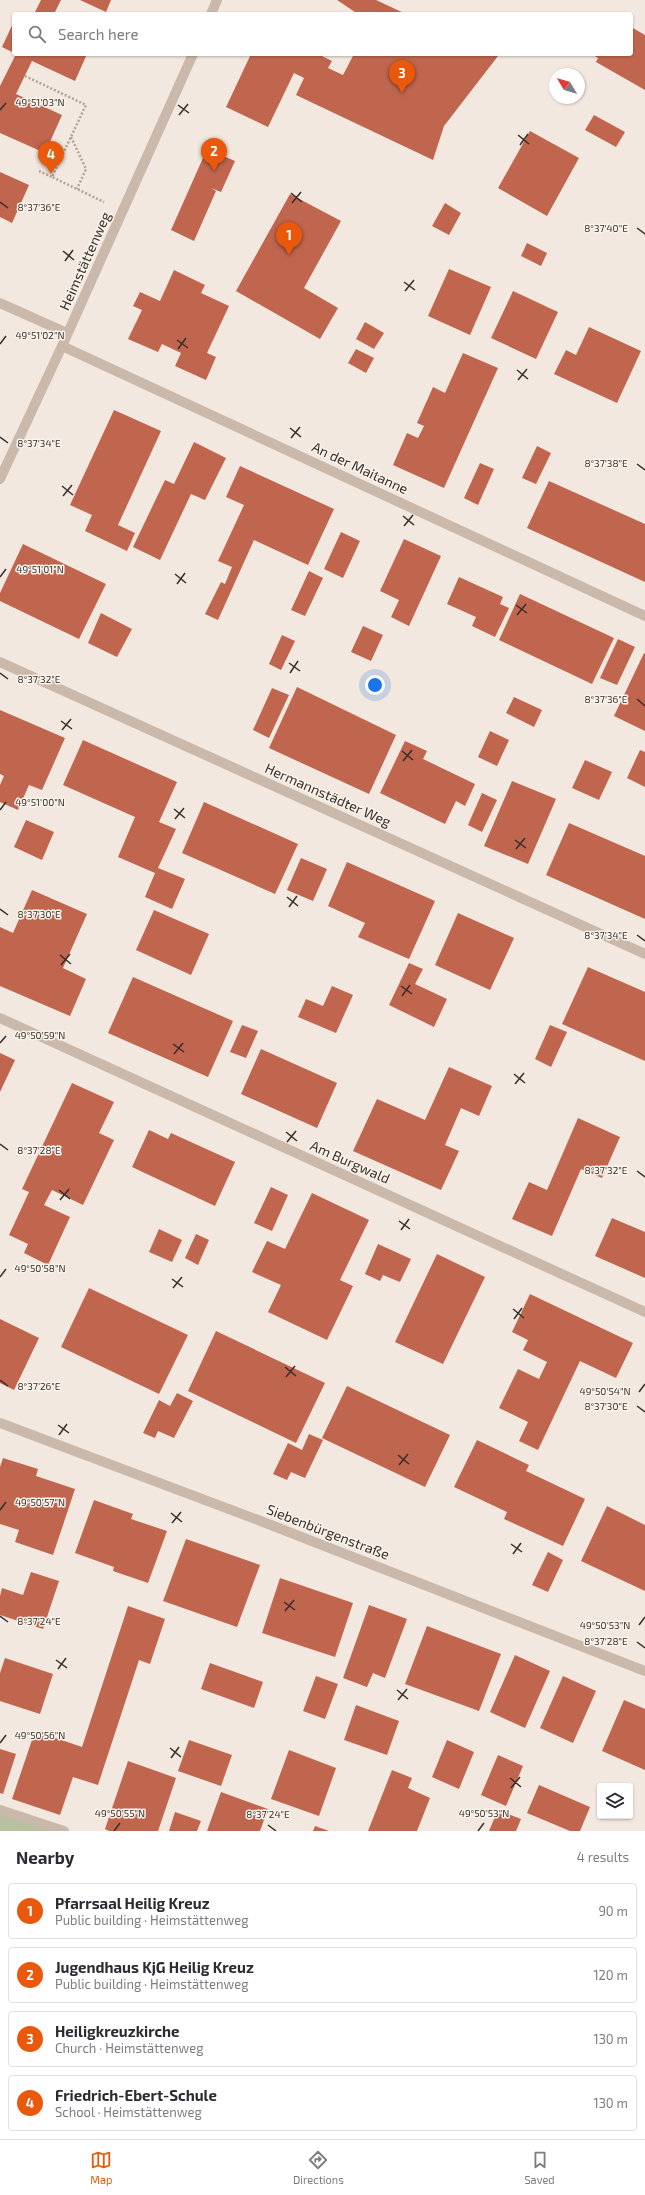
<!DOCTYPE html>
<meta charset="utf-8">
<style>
:root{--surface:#fff;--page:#f7f7f7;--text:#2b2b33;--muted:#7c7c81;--line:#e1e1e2;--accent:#ea580c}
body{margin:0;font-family:"Exo 2",sans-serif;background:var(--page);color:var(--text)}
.controls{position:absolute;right:12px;bottom:12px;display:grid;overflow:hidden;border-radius:4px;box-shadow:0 1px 3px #0004}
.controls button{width:36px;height:36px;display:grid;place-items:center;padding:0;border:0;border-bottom:1px solid var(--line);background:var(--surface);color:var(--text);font:20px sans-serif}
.compass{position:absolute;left:549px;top:68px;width:36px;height:36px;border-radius:50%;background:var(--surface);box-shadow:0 1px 3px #0004;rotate:308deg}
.you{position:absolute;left:375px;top:685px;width:14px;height:14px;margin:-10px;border:3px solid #fff;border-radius:50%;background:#1a73e8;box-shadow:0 0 0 6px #1a73e833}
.badge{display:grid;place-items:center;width:26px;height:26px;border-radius:50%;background:var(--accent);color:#fff;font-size:13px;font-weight:700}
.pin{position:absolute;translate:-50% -33px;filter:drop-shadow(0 1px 2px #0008)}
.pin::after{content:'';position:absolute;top:21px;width:14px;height:12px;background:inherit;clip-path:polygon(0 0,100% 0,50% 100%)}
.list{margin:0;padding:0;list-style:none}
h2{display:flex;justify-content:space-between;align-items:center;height:52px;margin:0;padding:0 16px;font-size:17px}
h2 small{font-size:13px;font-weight:400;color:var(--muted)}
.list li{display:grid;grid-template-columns:26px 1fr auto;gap:12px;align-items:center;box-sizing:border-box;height:56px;margin:0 8px 8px;padding:0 8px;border:1px solid var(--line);border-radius:4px}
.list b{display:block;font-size:15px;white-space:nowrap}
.list p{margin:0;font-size:13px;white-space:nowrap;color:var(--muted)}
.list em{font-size:13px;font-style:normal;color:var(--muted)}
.icon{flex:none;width:22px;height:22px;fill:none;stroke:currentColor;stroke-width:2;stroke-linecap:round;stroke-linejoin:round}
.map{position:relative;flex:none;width:645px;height:1831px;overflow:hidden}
.search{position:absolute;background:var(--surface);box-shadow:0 1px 3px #0004;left:12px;right:12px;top:12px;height:44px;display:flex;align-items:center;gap:10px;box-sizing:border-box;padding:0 14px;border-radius:4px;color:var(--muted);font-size:15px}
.sheet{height:308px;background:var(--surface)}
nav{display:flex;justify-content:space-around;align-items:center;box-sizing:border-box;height:56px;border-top:1px solid var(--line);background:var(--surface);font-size:11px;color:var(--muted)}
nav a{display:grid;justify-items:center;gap:2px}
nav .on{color:var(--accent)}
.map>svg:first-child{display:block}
.green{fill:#b7c19f}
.building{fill:#c1664e}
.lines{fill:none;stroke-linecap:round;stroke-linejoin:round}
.path{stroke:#b6a295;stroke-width:2.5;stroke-dasharray:2 2;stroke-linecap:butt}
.service{stroke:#cab8ab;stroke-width:10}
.minor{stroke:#cab8ab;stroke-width:10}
.ticks{fill:none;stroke:#382e2a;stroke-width:1.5}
.labels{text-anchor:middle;stroke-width:3;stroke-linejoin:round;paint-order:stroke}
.street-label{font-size:14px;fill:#382e2a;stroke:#faf3eb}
.ticks-label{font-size:10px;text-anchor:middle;fill:#382e2a;stroke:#faf3eb;stroke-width:3;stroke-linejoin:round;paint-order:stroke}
</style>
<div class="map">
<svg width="645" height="1831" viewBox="0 0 645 1831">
<rect width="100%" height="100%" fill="#f2e8df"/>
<path class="green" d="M0 1810 64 1831H0Z"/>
<path class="building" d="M41 0H61L54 14H34Z
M80 0H111L106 12Z
M337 0H376L406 14H358Z
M14 21V53L2 47Z
M631 27 645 35V90L596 62 598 58 591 54H631Z
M16 54H87L75 81 32 61 16 94 62 115 45 153 0 133V86Z
M251 54H318L332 61 328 68 343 75 354 54H494L498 56 444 126 433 160 296 95 304 78 294 73 268 127 226 107Z
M594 115 625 132 616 147 585 130Z
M530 131 579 158 547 216 498 188Z
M207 149 235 161 221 192 211 188 216 191 194 241 171 230Z
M0 172 29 185 12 223 0 217Z
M290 194 341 221 304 288 338 308 320 339 236 291Z
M445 203 461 213 449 235 432 226Z
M527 243 547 253 541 266 521 256Z
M449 269 491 287 470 335 428 316Z
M174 270 205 285 201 293 229 306 207 353 216 357 206 380 175 366 181 353 162 344 158 352 128 339 142 310 133 306 140 292 160 301Z
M513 291 558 312 536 359 491 338Z
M365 322 384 333 374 349 356 339Z
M589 327 641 351 617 403 554 374 566 350 576 355Z
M356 349 374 358 366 373 348 363Z
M463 353 498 368 444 488 393 465 407 433 418 438 424 426 417 423 433 387 445 393Z
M114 410 161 431 118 525 135 533 127 551 85 531 92 515 70 505Z
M194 442 226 458 205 500 191 494 160 560 133 547 165 480 174 484Z
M537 446 551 453 536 484 522 478Z
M480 463 494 469 478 505 464 498Z
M240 466 334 509 308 565 254 540 218 620 205 614 221 582 225 584 232 567 218 561 244 505 226 497Z
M549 481 645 524V582L527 528Z
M341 532 360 541 343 578 324 569Z
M404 539 441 556 409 626 391 617 399 600 380 591Z
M23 544 106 584 79 639 0 601V593Z
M309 571 323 578 305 616 291 610Z
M459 577 503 597 500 604 509 608 495 637 472 626 476 617 447 604Z
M520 594 614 638 592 684 499 640Z
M101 613 132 629 117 657 88 643Z
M363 626 383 635 371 661 351 652Z
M282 635 295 641 281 670 269 664Z
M618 639 635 647 617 685 600 678Z
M644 653 645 654V731L614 716Z
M297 687 396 735 369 794 269 748Z
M272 688 289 695 269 738 253 730Z
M514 697 542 710 534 727 506 713Z
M0 710 65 738 42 790 29 785 18 810 0 802V785L4 776 0 774Z
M490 731 509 740 497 766 478 757Z
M83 740 177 782 159 822 176 829 158 868 185 879 172 909 145 897 155 873 118 857 135 817 63 785Z
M405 741 427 751 423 759 475 784 465 806 456 801 445 824 380 793Z
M640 750 645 752V787L627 778Z
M585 760 612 772 599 800 572 788Z
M512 781 556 799 528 864 484 846Z
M482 793 497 800 482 832 468 825Z
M204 802 298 844 275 894 182 853Z
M26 820 54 832 42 860 14 847Z
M569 823 645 856V919L546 875Z
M301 858 327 869 313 901 287 890Z
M347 862 435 901 409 959 358 937 365 923 328 906Z
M32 890 87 914 63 968 86 979 70 1016 0 986V927L13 933Z
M154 910 209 934 191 975 136 950Z
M458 913 514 938 490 990 435 965Z
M409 963 423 969 415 984 447 999 434 1027 389 1005Z
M588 967 645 992V1061L562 1024Z
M133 977 233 1021 208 1077 108 1033Z
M332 986 353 995 336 1033 298 1017 306 999 323 1006Z
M242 1025 258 1031 246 1058 230 1052Z
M550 1025 567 1032 551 1067 535 1059Z
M261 1049 337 1083 317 1128 241 1094Z
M0 1053 15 1060 0 1092Z
M449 1067 492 1086 479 1116 461 1108 445 1145 459 1151 441 1190 353 1151 377 1099 425 1120Z
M72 1083 114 1102 99 1133 114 1140 83 1205 52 1190 44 1205 70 1217 48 1265 24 1253 28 1244 9 1235 29 1192 22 1189Z
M578 1118 620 1137 602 1178 581 1169 552 1236 512 1219 529 1182 547 1190Z
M149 1130 168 1139 171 1133 235 1162 215 1206 132 1167Z
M271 1187 288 1195 272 1231 254 1223Z
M312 1193 369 1220 340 1280 353 1286 327 1340 268 1312 281 1285 252 1272 267 1241 285 1249Z
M612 1218 645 1232V1278L595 1256Z
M159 1229 182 1240 172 1262 149 1252Z
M196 1234 209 1240 198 1265 185 1258Z
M378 1244 411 1259 400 1282 383 1275 380 1281 365 1274Z
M437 1254 485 1277 443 1364 395 1342Z
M89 1288 188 1335 159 1394 61 1347Z
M530 1294 633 1343 616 1378 580 1361 538 1450 519 1441 528 1422 499 1408 518 1369 539 1379 547 1362 523 1350 528 1340 512 1332Z
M0 1319 39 1338 14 1390 0 1383Z
M216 1331 325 1383 296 1443 188 1391Z
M347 1386 450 1435 425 1487 322 1438Z
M177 1393 193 1401 174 1438 158 1431 155 1438 143 1433 159 1400 170 1406Z
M309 1434 323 1440 305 1478 291 1472 287 1480 273 1474 288 1443 302 1450Z
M477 1440 529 1465 526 1471 585 1499 563 1546 504 1519 507 1512 454 1487Z
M3 1458 38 1469 36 1476 75 1489 53 1555 15 1542 19 1530 0 1524V1467Z
M94 1500 133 1514 131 1519 167 1531 148 1583 113 1571 114 1567 75 1553Z
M607 1506 645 1525V1591L581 1561Z
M186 1539 260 1565 237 1627 163 1601Z
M548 1552 563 1560 548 1592 532 1585Z
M31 1572 59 1581 43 1629 0 1615V1596L2 1588 23 1595Z
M280 1578 353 1603 335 1657 262 1633Z
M369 1605 407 1619 385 1678 373 1673 367 1687 343 1678Z
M128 1606 165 1619 150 1664 139 1660 98 1785 73 1777 60 1815 12 1799 35 1731 82 1747Z
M427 1626 501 1654 479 1711 405 1684Z
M515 1655 550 1671 525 1728 490 1712Z
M5 1658 53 1674 40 1714 0 1701V1673Z
M210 1663 263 1682 254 1708 201 1689Z
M316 1676 338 1684 325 1719 303 1711Z
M563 1676 596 1691 573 1743 540 1728Z
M624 1700 645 1709V1770L602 1751Z
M356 1705 399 1721 387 1755 344 1740Z
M189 1740 232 1755 221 1786 178 1771Z
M447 1740 474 1752 459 1789 432 1777Z
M0 1749 16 1754 3 1794 0 1793Z
M289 1750 336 1768 319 1816 271 1799Z
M498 1755 523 1766 506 1806 481 1795Z
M128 1761 176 1778 158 1831H109L105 1829Z
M392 1770 412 1778 408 1788 430 1798 417 1831H368Z
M539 1785 590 1807 580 1831H570L527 1813Z
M221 1792 268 1809 260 1831H207Z
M498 1810 521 1819 516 1831H489Z
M175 1812 201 1821 197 1831H169Z
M315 1826 329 1831H313Z"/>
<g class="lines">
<path class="path" d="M25 76 86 105 52 177 104 202
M71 137 86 169 77 189
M39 171 52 177"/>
<path class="service" d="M0 303 67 333"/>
<path class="minor" d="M211 14 217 0
M62 346 645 616
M0 479 62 346 193 54
M0 662 645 954
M0 1018 645 1312
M0 1423 258 1520 645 1671
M0 1810 64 1831"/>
</g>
<path class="ticks" d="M178 105 189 113M0 110 6 103M179 115 188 104M518 135 529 144M520 145 528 134M291 193 302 202M0 202 8 208M292 203 301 192M637 228 645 234M63 251 74 260M65 261 73 250M404 282 415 290M405 291 414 280M177 340 188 348M0 344 6 336M178 349 186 338M517 370 528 379M518 380 527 369M290 428 301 437M0 437 8 443M291 438 300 427M637 464 645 470M62 486 73 495M63 496 72 485M403 516 414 525M404 526 413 515M175 574 186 583M0 577 6 569M177 584 185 573M516 605 527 613M517 615 526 604M289 663 300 671M0 673 8 679M290 673 298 661M637 699 645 706M61 721 72 729M62 730 71 719M402 751 413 760M403 761 412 750M174 809 185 818M0 810 6 802M175 819 184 808M515 840 526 848M516 849 525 838M287 897 298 906M289 907 297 896M0 909 8 915M637 935 645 941M60 955 71 964M61 965 70 954M401 986 412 994M402 996 410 985M0 1043 6 1036M173 1044 184 1052M174 1054 183 1043M514 1074 525 1083M515 1084 524 1073M286 1132 297 1141M287 1142 296 1131M0 1144 8 1150M637 1171 645 1177M59 1190 70 1199M60 1200 69 1189M399 1221 410 1229M401 1230 409 1219M0 1277 6 1269M172 1279 183 1287M173 1288 182 1277M513 1309 524 1318M514 1319 522 1308M285 1367 296 1376M286 1377 295 1366M0 1380 8 1386M639 1392 645 1384M637 1406 645 1412M58 1425 69 1433M59 1435 67 1424M398 1455 409 1464M399 1465 408 1454M0 1510 6 1502M171 1513 182 1522M172 1523 181 1512M511 1544 522 1552M513 1554 521 1543M284 1602 295 1610M285 1611 294 1600M0 1616 8 1622M639 1625 645 1617M637 1642 645 1648M56 1660 67 1668M58 1669 66 1658M397 1690 408 1699M398 1700 407 1689M0 1743 6 1735M170 1748 181 1757M171 1758 179 1747M510 1778 521 1787M511 1788 520 1777M268 1825 276 1831M114 1831 120 1823M478 1831 484 1823"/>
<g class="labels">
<g class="street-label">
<text transform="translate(85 261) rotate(-66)" y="5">Heimstättenweg</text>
<text transform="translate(360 468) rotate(25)" y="5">An der Maitanne</text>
<text transform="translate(328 795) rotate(24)" y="5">Hermannstädter Weg</text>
<text transform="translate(350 1162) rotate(24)" y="5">Am Burgwald</text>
<text transform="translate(328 1532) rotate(21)" y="5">Siebenbürgenstraße</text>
</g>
</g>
<g class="ticks-label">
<text x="40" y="106">49°51'03"N</text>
<text x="39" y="211">8°37'36"E</text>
<text x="606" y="232">8°37'40"E</text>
<text x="40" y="339">49°51'02"N</text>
<text x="39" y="447">8°37'34"E</text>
<text x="606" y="467">8°37'38"E</text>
<text x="40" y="573">49°51'01"N</text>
<text x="39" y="683">8°37'32"E</text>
<text x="606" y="703">8°37'36"E</text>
<text x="40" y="806">49°51'00"N</text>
<text x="39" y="918">8°37'30"E</text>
<text x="606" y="939">8°37'34"E</text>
<text x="40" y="1039">49°50'59"N</text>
<text x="39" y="1154">8°37'28"E</text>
<text x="606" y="1174">8°37'32"E</text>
<text x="40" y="1272">49°50'58"N</text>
<text x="39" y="1390">8°37'26"E</text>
<text x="605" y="1395">49°50'54"N</text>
<text x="606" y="1410">8°37'30"E</text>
<text x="40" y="1506">49°50'57"N</text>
<text x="39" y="1625">8°37'24"E</text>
<text x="605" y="1629">49°50'53"N</text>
<text x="606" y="1645">8°37'28"E</text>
<text x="40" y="1739">49°50'56"N</text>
<text x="120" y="1817">49°50'55"N</text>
<text x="484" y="1817">49°50'53"N</text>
<text x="268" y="1818">8°37'24"E</text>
</g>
</svg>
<div class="controls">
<button><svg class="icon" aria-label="layers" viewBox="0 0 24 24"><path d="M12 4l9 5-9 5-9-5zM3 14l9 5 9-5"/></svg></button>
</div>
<svg class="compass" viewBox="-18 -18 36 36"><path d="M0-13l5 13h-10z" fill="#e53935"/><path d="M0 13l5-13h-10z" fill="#7c7c81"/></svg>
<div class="you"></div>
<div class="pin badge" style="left:289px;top:255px">1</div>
<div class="pin badge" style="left:214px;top:171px">2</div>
<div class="pin badge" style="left:402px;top:93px">3</div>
<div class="pin badge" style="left:51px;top:174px">4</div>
<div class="search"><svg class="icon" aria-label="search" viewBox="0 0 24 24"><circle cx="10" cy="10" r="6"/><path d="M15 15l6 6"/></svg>Search here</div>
</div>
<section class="sheet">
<h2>Nearby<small>4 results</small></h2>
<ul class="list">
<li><span class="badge">1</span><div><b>Pfarrsaal Heilig Kreuz</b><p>Public building · Heimstättenweg</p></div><em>90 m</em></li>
<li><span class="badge">2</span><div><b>Jugendhaus KjG Heilig Kreuz</b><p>Public building · Heimstättenweg</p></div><em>120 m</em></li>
<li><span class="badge">3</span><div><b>Heiligkreuzkirche</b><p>Church · Heimstättenweg</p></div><em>130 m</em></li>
<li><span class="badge">4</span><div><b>Friedrich-Ebert-Schule</b><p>School · Heimstättenweg</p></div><em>130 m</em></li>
</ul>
</section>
<nav>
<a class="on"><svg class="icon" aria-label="map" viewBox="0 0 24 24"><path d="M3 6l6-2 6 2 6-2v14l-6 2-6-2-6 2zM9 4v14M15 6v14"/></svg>Map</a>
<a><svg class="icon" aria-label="directions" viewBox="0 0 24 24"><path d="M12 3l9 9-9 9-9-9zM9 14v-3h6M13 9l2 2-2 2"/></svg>Directions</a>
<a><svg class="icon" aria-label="saved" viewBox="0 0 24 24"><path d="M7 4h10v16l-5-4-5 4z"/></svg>Saved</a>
</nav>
